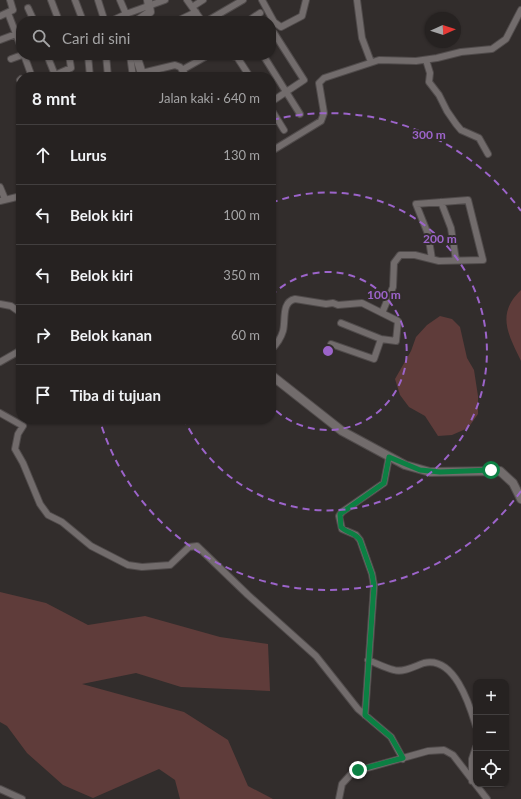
<!DOCTYPE html>
<html lang="id">
<meta charset="utf-8">
<style>
:root{--surface:#262221;--page:#2e2a2a;--text:#f1f3f6;--muted:#a4a4a5;--line:#423f3f}
body{margin:0;font-family:Lato,sans-serif;background:var(--page);color:var(--text)}
.controls{position:absolute;right:12px;bottom:12px;display:grid;overflow:hidden;border-radius:8px;box-shadow:0 1px 3px #0004}
.controls button{width:36px;height:36px;display:grid;place-items:center;padding:0;border:0;border-bottom:1px solid var(--line);background:var(--surface);color:var(--text);font:20px sans-serif}
.compass{position:absolute;left:425px;top:12px;width:36px;height:36px;border-radius:50%;background:var(--surface);box-shadow:0 1px 3px #0004;rotate:87deg}
.stop{position:absolute;width:12px;height:12px;margin:-9px;border:3px solid #0b8043;border-radius:50%;background:#fff}
.stop.end{background:#0b8043;border-color:#fff;box-shadow:0 1px 4px #0008}
.list{margin:0;padding:0;list-style:none}
h2{display:flex;justify-content:space-between;align-items:center;height:52px;margin:0;padding:0 16px;font-size:17px}
h2 small{font-size:13px;font-weight:400;color:var(--muted)}
.list li{display:grid;grid-template-columns:26px 1fr auto;gap:12px;align-items:center;box-sizing:border-box;height:60px;padding:0 16px;border-top:1px solid var(--line)}
.list b{display:block;font-size:15px;white-space:nowrap}
.list em{font-size:13px;font-style:normal;color:var(--muted)}
.icon{flex:none;width:22px;height:22px;fill:none;stroke:currentColor;stroke-width:2;stroke-linecap:round;stroke-linejoin:round}
.map{position:relative;flex:none;width:521px;height:799px;overflow:hidden}
.search{position:absolute;background:var(--surface);box-shadow:0 1px 3px #0004;left:16px;top:16px;width:260px;height:44px;display:flex;align-items:center;gap:10px;box-sizing:border-box;padding:0 14px;border-radius:16px;color:var(--muted);font-size:15px}
.panel{position:absolute;background:var(--surface);box-shadow:0 1px 3px #0004;left:16px;top:72px;width:260px;height:352px;border-radius:16px}
.map>svg:first-child{display:block}
.green{fill:#5f3c3a}
.lines{fill:none;stroke-linecap:round;stroke-linejoin:round}
.minor-casing{stroke:#504b4b;stroke-width:8}
.tertiary-casing{stroke:#504b4b;stroke-width:10}
.minor{stroke:#726c6c;stroke-width:6}
.tertiary{stroke:#726c6c;stroke-width:8}
.route{stroke:#0b8043;stroke-width:5}
.ring{fill:none;stroke:#9c64ca;stroke-width:2;stroke-dasharray:7 5}
.centre{fill:#9c64ca;stroke:#322d2c;stroke-width:2}
.ring-label{font-size:12px;text-anchor:middle;font-weight:bold;fill:#9c64ca;stroke:#322d2c;stroke-width:4;stroke-linejoin:round;paint-order:stroke}
</style>
<div class="map">
<svg width="521" height="799" viewBox="0 0 521 799">
<rect width="100%" height="100%" fill="#322d2c"/>
<path class="green" d="M521 290V361C508 334 496 314 521 290Z
M440 316 452 319 460 327 467 358 474 370 478 396V414L468 428 452 435 438 436 425 416 409 407 400 395 395 379 411 351 416 337 427 325Z
M0 592 46 603 88 625 145 616 220 637 268 644 270 691 181 687 136 673 82 684 184 712 228 740 248 786 273 799H180L175 780 159 769 93 798 63 785 27 753 7 726 0 722Z"/>
<g class="lines">
<defs>
<path id="minor" d="M51 0 59 21
M75 0 83 21
M98 0 104 19 107 21
M120 0 126 14
M187 0 202 21
M262 0 274 22 281 27 302 16 306 0
M357 0 362 38 371 62
M192 7 203 0
M28 8 34 21
M8 13 21 47
M0 16 13 10 10 0
M94 21 104 19
M111 21 126 14 165 0
M177 21 196 12
M207 21 243 0
M248 21 260 13
M271 35 274 33 304 80 271 102
M0 40 16 34
M24 55 32 77
M47 55 55 75 71 68 69 55
M88 55 90 77
M106 55 108 77
M130 55 133 77
M228 55 237 57 240 55
M263 55 300 114
M237 57 250 77
M11 59 22 55
M426 60 430 73 429 82 439 95 447 111 456 124 461 130 479 138 488 154
M182 70 205 57
M142 73 175 65 180 67 187 77
M20 80 21 79
M271 109 284 130
M271 148 275 149 321 121 324 113 319 83 324 78 379 60 416 61 437 58 461 52 492 49 506 39 521 10
M0 187 5 199
M0 201 21 196
M441 202 451 228 456 260
M0 304 11 306 21 313
M382 313 393 287 394 263 400 255H415L439 261 483 260 468 200 416 204 428 234 432 259
M331 344 374 359 381 339
M271 350C276 345 281 338 283 331 286 320 281 302 295 299L326 304 333 303 338 305 362 303 398 321 396 341 381 339 341 323
M0 362 21 350
M0 413 23 426 18 434 15 449 23 463 40 504 48 515 62 522 91 546 128 565 142 567 170 565 189 547 197 546 248 595 316 656 358 709 391 737 403 759
M368 660C376 663 385 668 394 670 403 673 415 666 424 663 454 656 469 703 476 726
M365 715 374 586 372 574 360 540 356 535 342 529 339 516 342 512 384 483 389 457
M472 781V759L476 747
M0 789 22 799
M339 799 342 784 353 772 428 751 444 750 453 755 487 799"/>
<path id="tertiary" d="M137 21 150 12 148 0
M136 55 143 77
M271 375 342 431 405 465 430 472 500 471 513 483 521 499"/>
</defs>
<use href="#minor" class="minor-casing"/>
<use href="#tertiary" class="tertiary-casing"/>
<use href="#minor" class="minor"/>
<use href="#tertiary" class="tertiary"/>
</g>
<g class="lines">
<path class="route" d="M358 770 403 758 391 737 365 715 374 586 372 574 360 540C355 532 346 533 341 527L340 514 384 483 389 457 420 470 440 472 491 470"/>
</g>
<g class="ring">
<path d="M271 296A79 79 0 1 1 271 406"/>
<path d="M271 203A159 159 0 1 1 184 419"/>
<path d="M521 491A238 238 0 0 1 100 421M272 120A238 238 0 0 1 521 211"/>
</g>
<circle cx="328" cy="351" r="6" class="centre"/>
<g class="ring-label">
<text x="429" y="139">300 m</text>
<text x="440" y="243">200 m</text>
<text x="384" y="299">100 m</text>
</g>
</svg>
<div class="controls">
<button>+</button>
<button>−</button>
<button><svg class="icon" aria-label="locate" viewBox="0 0 24 24"><circle cx="12" cy="12" r="6"/><path d="M12 2v4M12 18v4M2 12h4M18 12h4"/></svg></button>
</div>
<svg class="compass" viewBox="-18 -18 36 36"><path d="M0-13l5 13h-10z" fill="#e53935"/><path d="M0 13l5-13h-10z" fill="#a4a4a5"/></svg>
<div class="stop" style="left:491px;top:470px"></div>
<div class="stop end" style="left:358px;top:770px"></div>
<div class="search"><svg class="icon" aria-label="search" viewBox="0 0 24 24"><circle cx="10" cy="10" r="6"/><path d="M15 15l6 6"/></svg>Cari di sini</div>
<section class="panel">
<h2>8 mnt<small>Jalan kaki · 640 m</small></h2>
<ul class="list">
<li><svg class="icon" aria-label="ahead" viewBox="0 0 24 24"><path d="M12 20V5M6 11l6-6 6 6"/></svg><div><b>Lurus</b></div><em>130 m</em></li>
<li><svg class="icon" aria-label="left" viewBox="0 0 24 24"><path d="M17 20v-9H6M10 6l-5 5 5 5"/></svg><div><b>Belok kiri</b></div><em>100 m</em></li>
<li><svg class="icon" aria-label="left" viewBox="0 0 24 24"><path d="M17 20v-9H6M10 6l-5 5 5 5"/></svg><div><b>Belok kiri</b></div><em>350 m</em></li>
<li><svg class="icon" aria-label="right" viewBox="0 0 24 24"><path d="M7 20v-9h11M14 6l5 5-5 5"/></svg><div><b>Belok kanan</b></div><em>60 m</em></li>
<li><svg class="icon" aria-label="arrive" viewBox="0 0 24 24"><path d="M6 21V4h12l-3 4 3 4H6"/></svg><div><b>Tiba di tujuan</b></div></li>
</ul>
</section>
</div>
